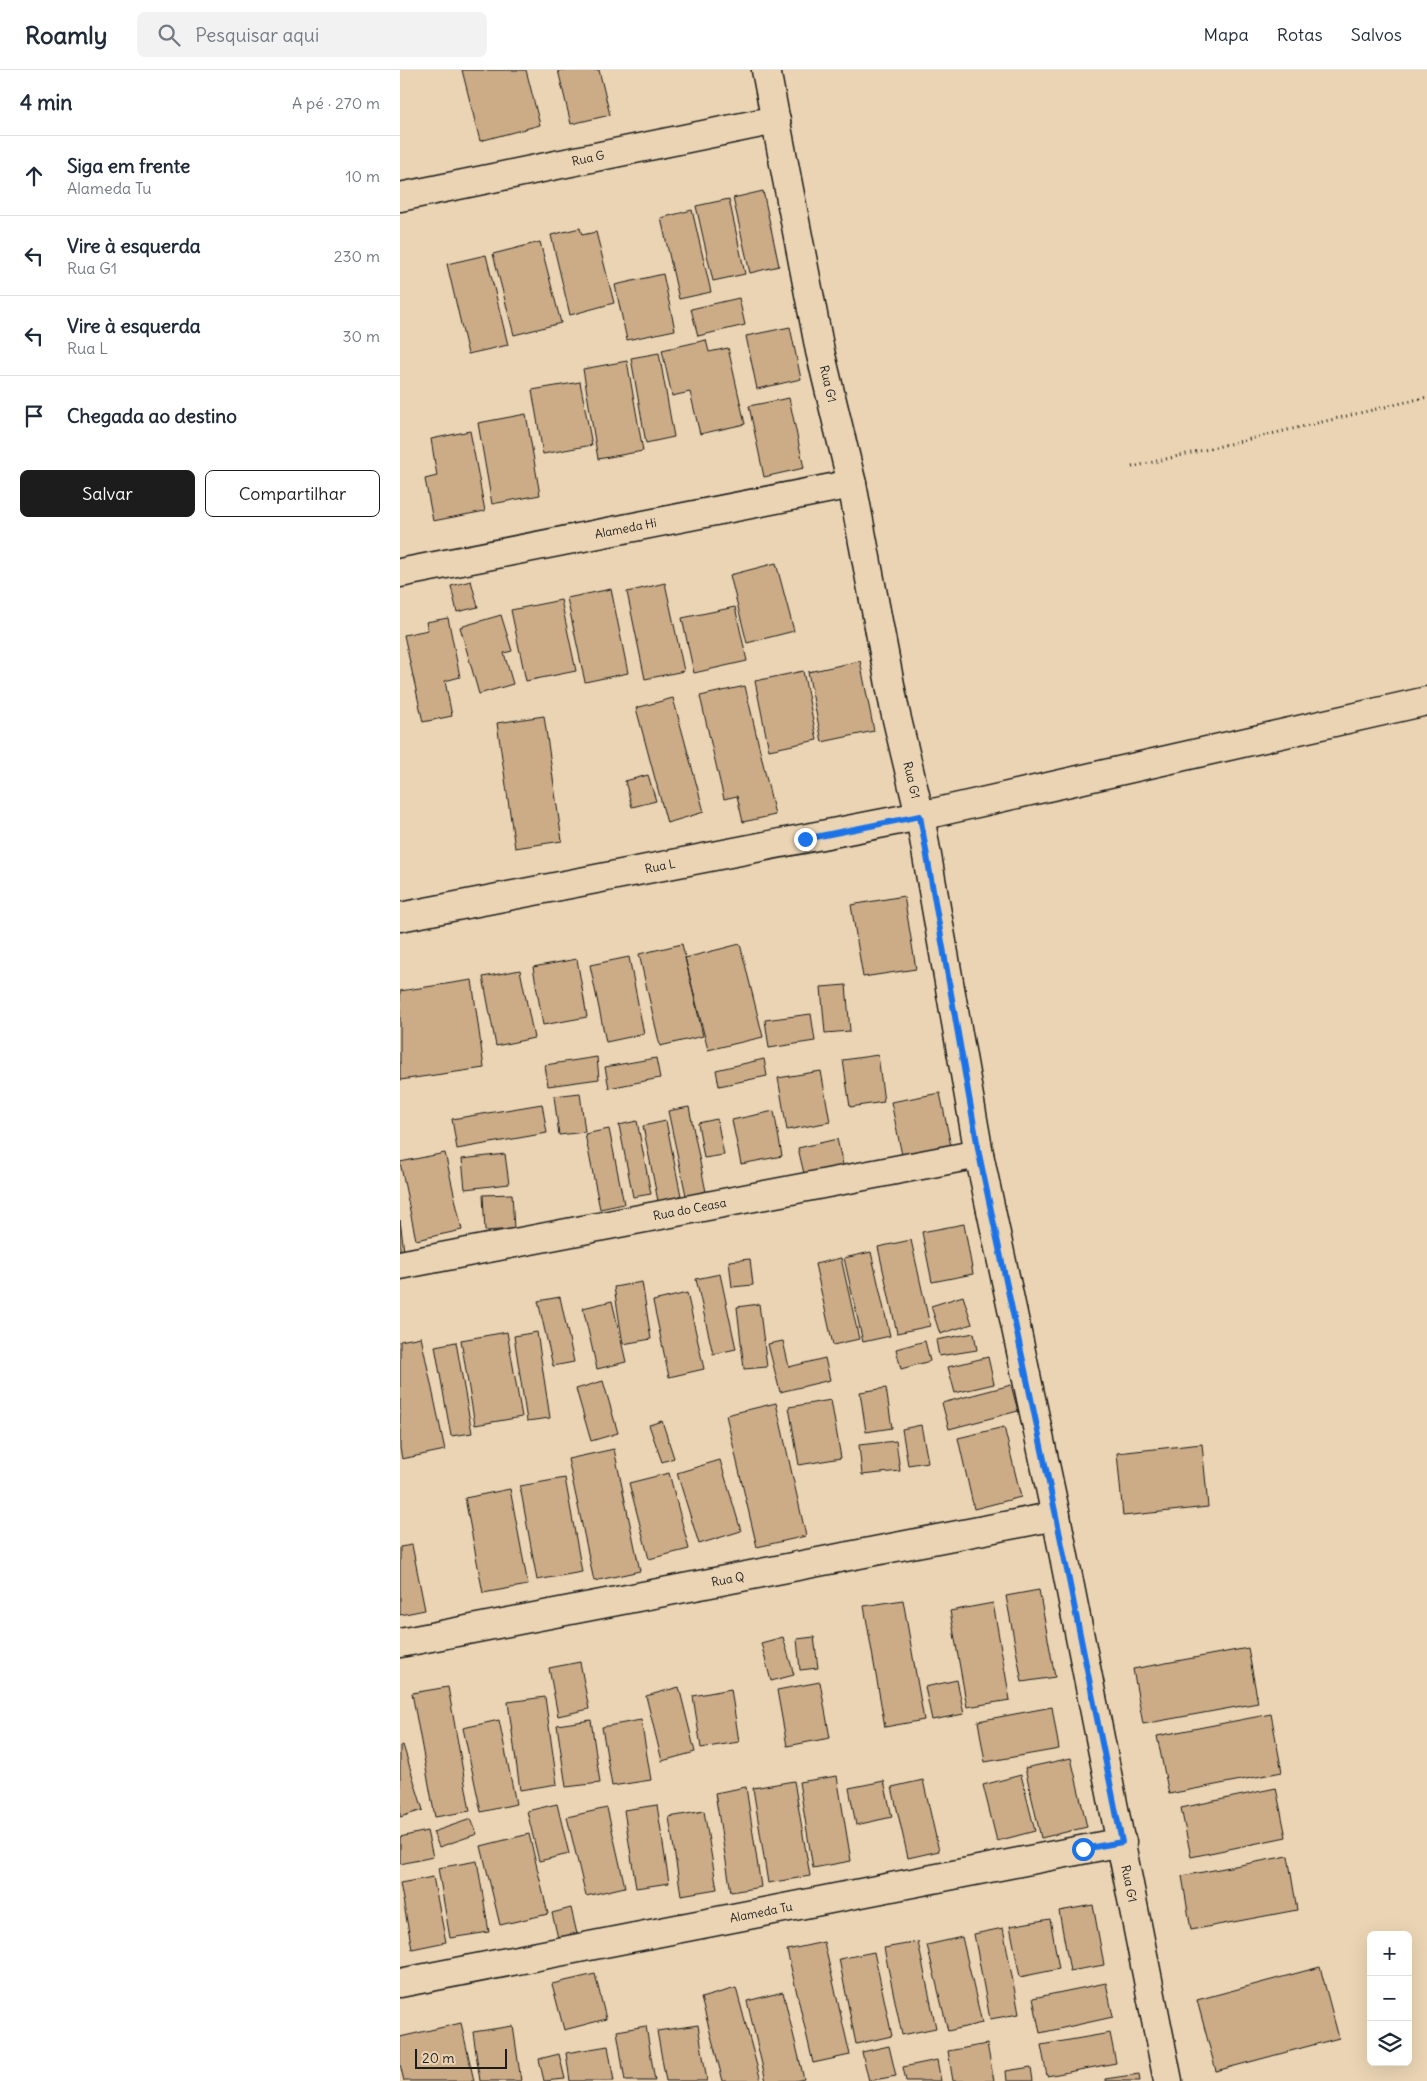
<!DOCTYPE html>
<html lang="pt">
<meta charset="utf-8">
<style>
:root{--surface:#fff;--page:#f2f2f3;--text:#1f2937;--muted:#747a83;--line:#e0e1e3;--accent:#1c1c1c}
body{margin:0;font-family:Delius,sans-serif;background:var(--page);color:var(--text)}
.controls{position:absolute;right:15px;bottom:15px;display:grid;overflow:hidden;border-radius:8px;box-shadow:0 5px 20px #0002}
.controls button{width:45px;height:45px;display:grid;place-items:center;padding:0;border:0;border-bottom:1px solid var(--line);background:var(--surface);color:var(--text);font:25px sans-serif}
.scale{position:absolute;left:15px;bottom:12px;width:92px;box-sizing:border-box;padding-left:5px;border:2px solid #1c1c1c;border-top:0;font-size:14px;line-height:18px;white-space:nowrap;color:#1c1c1c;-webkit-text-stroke:4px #ead4b3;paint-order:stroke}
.stop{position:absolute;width:15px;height:15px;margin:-11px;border:4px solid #1a73e8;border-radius:50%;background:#fff}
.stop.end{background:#1a73e8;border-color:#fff;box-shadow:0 1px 5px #0008}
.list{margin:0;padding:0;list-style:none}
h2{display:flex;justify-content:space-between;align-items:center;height:65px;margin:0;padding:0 20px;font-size:21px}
h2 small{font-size:16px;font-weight:400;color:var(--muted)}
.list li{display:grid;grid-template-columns:32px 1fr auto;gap:15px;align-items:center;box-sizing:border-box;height:80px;padding:0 20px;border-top:1px solid var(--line)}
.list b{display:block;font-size:19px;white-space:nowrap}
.list p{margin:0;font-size:16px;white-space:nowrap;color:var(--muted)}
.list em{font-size:16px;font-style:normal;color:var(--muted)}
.actions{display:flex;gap:10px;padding:15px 20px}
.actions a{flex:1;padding:11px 0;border:1px solid var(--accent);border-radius:8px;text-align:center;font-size:18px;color:var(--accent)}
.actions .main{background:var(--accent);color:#fff}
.icon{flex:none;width:28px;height:28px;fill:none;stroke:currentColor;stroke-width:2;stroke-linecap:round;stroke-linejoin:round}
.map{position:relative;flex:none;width:1027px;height:2011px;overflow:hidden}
header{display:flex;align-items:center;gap:30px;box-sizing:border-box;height:70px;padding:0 25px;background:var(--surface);border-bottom:1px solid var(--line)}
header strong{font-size:24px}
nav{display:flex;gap:28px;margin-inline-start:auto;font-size:18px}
.search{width:350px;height:45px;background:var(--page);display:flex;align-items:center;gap:12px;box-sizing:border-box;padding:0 18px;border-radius:8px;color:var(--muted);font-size:19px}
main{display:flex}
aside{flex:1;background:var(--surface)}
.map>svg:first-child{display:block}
.building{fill:#cbac87;stroke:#1c1c1c}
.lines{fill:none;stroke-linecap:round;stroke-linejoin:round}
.minor-casing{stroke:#1c1c1c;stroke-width:31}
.path{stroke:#1c1c1c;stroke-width:3;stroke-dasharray:1 4;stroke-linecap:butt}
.minor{stroke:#ead4b3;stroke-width:28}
.route{stroke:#1a73e8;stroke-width:6}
.labels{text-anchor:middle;stroke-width:4;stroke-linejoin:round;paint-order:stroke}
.street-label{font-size:12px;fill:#1c1c1c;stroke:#ead4b3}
</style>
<header>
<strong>Roamly</strong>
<div class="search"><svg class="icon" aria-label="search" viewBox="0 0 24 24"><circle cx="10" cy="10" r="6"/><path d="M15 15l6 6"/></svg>Pesquisar aqui</div>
<nav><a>Mapa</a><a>Rotas</a><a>Salvos</a></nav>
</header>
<main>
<aside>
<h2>4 min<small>A pé · 270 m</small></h2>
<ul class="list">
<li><svg class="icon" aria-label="ahead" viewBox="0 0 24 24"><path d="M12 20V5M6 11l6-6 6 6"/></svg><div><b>Siga em frente</b><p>Alameda Tu</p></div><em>10 m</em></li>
<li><svg class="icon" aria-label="left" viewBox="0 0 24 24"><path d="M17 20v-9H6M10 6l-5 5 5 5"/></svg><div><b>Vire à esquerda</b><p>Rua G1</p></div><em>230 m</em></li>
<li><svg class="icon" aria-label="left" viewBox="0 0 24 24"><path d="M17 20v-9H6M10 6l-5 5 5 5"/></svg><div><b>Vire à esquerda</b><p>Rua L</p></div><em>30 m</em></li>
<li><svg class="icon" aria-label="arrive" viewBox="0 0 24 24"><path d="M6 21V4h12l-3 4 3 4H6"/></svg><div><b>Chegada ao destino</b></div></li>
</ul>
<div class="actions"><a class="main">Salvar</a><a>Compartilhar</a></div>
</aside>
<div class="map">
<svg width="1027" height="2011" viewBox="0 0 1027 2011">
<rect width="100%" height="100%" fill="#ead4b3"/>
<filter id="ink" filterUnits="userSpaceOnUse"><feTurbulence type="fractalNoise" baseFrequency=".02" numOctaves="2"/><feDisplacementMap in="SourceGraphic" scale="10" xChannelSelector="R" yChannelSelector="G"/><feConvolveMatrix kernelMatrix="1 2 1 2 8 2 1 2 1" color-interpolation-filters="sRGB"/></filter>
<g filter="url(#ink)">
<path class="building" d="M62 0H126L140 55 80 71Z
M158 0H199L210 45 171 54Z
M363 121 379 196 350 203 333 128Z
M329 129 345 204 313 211 296 136Z
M292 140 311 222 279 229 261 148Z
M180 158 182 165 196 162 214 233 170 245 151 165Z
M140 172 161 253 114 265 93 184Z
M86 185 108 275 68 284 47 194Z
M263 204 275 260 227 270 215 215Z
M339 228 345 255 298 266 291 239Z
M390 257 401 309 357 319 346 266Z
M306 270 309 282 328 278 345 354 300 364 290 322 272 326 262 280Z
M259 283 274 367 246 373 231 288Z
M227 291 243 381 198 389 183 299Z
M180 312 192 375 143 384 132 320Z
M389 328 404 398 364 407 349 336Z
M126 344 140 425 92 434 78 353Z
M70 361 85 441 33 451 25 409 37 406 31 369Z
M376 493 394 561 347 573 330 505Z
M71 511 78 537 57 542 51 516Z
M265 513 284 601 245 609 227 522Z
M211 519 228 603 185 612 167 528Z
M161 530 176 601 126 611 111 540Z
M335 537 347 591 294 603 282 548Z
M101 545 112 581 104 583 113 614 79 624 60 557Z
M48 548 60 607 45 611 52 646 23 652 4 565 28 560 26 552Z
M460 591 474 661 422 672 408 602Z
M403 601 417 670 369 680 355 611Z
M345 616 375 745 343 752 337 726 324 729 300 626Z
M273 628 304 742 267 753 236 638Z
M144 646 162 771 115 778 97 653Z
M248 705 256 731 232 737 225 711Z
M504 826 516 899 463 907 451 835Z
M282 874 303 966 260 976 239 884Z
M340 874 363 967 308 980 285 888Z
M229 887 244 964 206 972 190 895Z
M177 889 187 947 143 955 133 897Z
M120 900 134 968 96 976 83 907Z
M72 910 84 998 0 1010V921Z
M446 915 450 961 425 963 421 917Z
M411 944 415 971 369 978 365 950Z
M478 985 484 1032 450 1037 443 990Z
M197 987 199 1009 148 1016 145 995Z
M256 988 260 1008 209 1018 205 997Z
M364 989 367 1006 319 1016 316 1000Z
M421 1001 430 1052 387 1060 378 1008Z
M180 1023 185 1062 159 1065 154 1026Z
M540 1023 552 1081 503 1090 491 1032Z
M142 1034 147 1063 57 1079 52 1049Z
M289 1037 307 1127 287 1130 268 1041Z
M374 1041 382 1086 341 1094 332 1050Z
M317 1049 324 1085 304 1088 298 1053Z
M237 1051 251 1124 233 1127 219 1055Z
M266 1051 281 1126 258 1131 243 1056Z
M209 1059 224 1134 200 1139 185 1064Z
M437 1069 445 1103 406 1112 398 1078Z
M45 1083 62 1160 16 1170 0 1092Z
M105 1084 109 1114 65 1119 62 1089Z
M112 1124 114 1159 85 1161 83 1125Z
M0 1150 4 1181 0 1182Z
M564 1154 573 1204 532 1212 522 1162Z
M511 1170 530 1256 497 1263 478 1177Z
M471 1182 490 1266 463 1272 444 1188Z
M441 1188 459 1269 433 1275 415 1194Z
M350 1189 353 1215 332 1217 329 1191Z
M320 1204 336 1279 313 1284 296 1209Z
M242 1212 251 1269 223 1274 214 1217Z
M287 1223 304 1299 269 1307 253 1231Z
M563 1226 572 1254 540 1264 531 1236Z
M160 1227 174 1292 153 1296 138 1231Z
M212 1231 226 1292 197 1299 183 1238Z
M359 1234 367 1297 344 1299 337 1237Z
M107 1262 122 1347 75 1355 61 1270Z
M137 1262 150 1348 127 1351 114 1266Z
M574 1263 577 1280 539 1286 536 1270Z
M21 1267 45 1380 2 1389 0 1378V1271Z
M383 1271 389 1297 425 1288 430 1310 380 1322 368 1274Z
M525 1271 530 1291 501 1299 496 1279Z
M56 1272 72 1363 51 1366 35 1276Z
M588 1287 594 1314 555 1323 548 1297Z
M203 1311 218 1363 191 1371 176 1319Z
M611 1315 618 1341 549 1359 542 1333Z
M486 1318 492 1358 466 1362 460 1322Z
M431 1330 441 1388 399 1395 389 1337Z
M376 1333 406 1466 357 1477 326 1345Z
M262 1351 274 1388 262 1392 249 1355Z
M521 1355 528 1392 508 1395 502 1359Z
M604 1357 621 1427 574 1439 558 1368Z
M496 1371 500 1401 462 1405 459 1375Z
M802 1374 808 1437 723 1446 717 1383Z
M214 1379 240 1501 194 1511 168 1389Z
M320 1390 341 1461 299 1474 277 1403Z
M269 1403 289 1479 249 1489 229 1413Z
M165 1408 182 1502 137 1510 120 1416Z
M110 1419 128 1515 83 1523 65 1428Z
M12 1475 25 1540 0 1545V1477Z
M639 1520 655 1607 622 1612 606 1526Z
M503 1530 524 1650 485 1657 464 1536Z
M593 1533 610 1630 567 1637 550 1541Z
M383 1567 394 1605 371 1611 361 1573Z
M414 1567 418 1598 400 1600 397 1569Z
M848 1578 858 1633 743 1654 733 1599Z
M180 1592 189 1639 158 1646 149 1598Z
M557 1610 564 1644 532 1650 525 1617Z
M420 1612 430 1668 387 1676 377 1620Z
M48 1617 70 1741 35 1747 12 1623Z
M279 1617 295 1682 262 1691 246 1626Z
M331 1619 339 1672 301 1678 293 1626Z
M145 1627 157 1714 120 1720 108 1632Z
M652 1637 659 1679 585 1692 578 1651Z
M871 1644 882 1702 769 1724 757 1666Z
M99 1650 116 1734 81 1742 63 1658Z
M191 1650 200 1713 166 1717 157 1655Z
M241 1650 251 1710 212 1716 202 1657Z
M3 1675 23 1740 0 1747V1676Z
M671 1688 687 1757 641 1768 625 1698Z
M621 1705 635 1761 597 1771 583 1715Z
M437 1706 451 1791 413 1798 399 1712Z
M523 1710 539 1781 508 1788 492 1717Z
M394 1711 410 1806 368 1813 353 1718Z
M484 1711 492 1747 456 1755 449 1718Z
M346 1717 361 1817 331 1822 315 1723Z
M876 1718 886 1767 791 1787 781 1738Z
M157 1734 169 1784 139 1791 127 1741Z
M257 1735 269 1813 236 1818 224 1740Z
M207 1738 225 1817 186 1826 167 1747Z
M304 1741 317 1819 281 1825 269 1747Z
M71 1749 77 1764 39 1777 33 1762Z
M27 1761 33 1787 0 1794V1767Z
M129 1764 148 1844 100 1855 81 1776Z
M888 1786 897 1840 791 1860 782 1806Z
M77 1791 89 1862 50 1868 38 1798Z
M33 1807 46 1872 12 1879 0 1813Z
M693 1835 704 1895 670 1901 659 1841Z
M171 1838 177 1864 158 1868 152 1843Z
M650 1849 659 1899 620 1907 610 1856Z
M603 1858 619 1944 590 1949 574 1864Z
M562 1867 582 1953 548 1961 527 1875Z
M424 1872 450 1985 413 1993 387 1880Z
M518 1872 536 1958 502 1965 484 1878Z
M474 1882 492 1966 456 1974 439 1889Z
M920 1897 939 1968 816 2001 797 1930Z
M195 1904 206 1949 164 1960 152 1914Z
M706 1913 713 1947 640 1963 633 1928Z
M336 1918 361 2011H323L301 1928Z
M383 1922 404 2009 394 2011H366L347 1931Z
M61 1953 74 2011H4L0 1994V1967Z
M298 1955 307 2011H266L257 1961Z
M113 1956 121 2011H80L73 1962Z
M246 1956 255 2011H225L217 1961Z
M710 1963 716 1993 647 2006 641 1975Z
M587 1974 594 2011H553L548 1981Z
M208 1976 214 2011H170L166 1983Z
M489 1976 496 2006 469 2011 462 1982Z
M159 1984 165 2009 144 2011 139 1989Z
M537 1990 541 2011H506L503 1997Z
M631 1997 633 2011H607L606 2001Z
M739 2004 740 2011H705V2009Z"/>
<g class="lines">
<defs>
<g id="minor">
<path id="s1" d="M366 0 420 281 452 414 495 641 520 746 579 1084 656 1446 768 2011"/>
<path id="s2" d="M0 127 376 50"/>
<path id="s3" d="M0 503 452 414"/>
<path id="s4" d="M0 847 520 746 1027 631"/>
<path id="s5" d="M0 1195 579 1084"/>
<path id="s6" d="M0 1573 656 1446"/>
<path id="s7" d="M0 1913 722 1772"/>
</g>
</defs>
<use href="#minor" class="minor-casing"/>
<path class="path" d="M732 397 1027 327"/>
<use href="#minor" class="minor"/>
</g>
</g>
<g class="lines" filter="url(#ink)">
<path class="route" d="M405 769 520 746 579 1084 656 1446 722 1772 683 1779"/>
</g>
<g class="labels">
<g class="street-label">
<text dy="4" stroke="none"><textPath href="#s2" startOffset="192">Rua G</textPath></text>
<text dy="4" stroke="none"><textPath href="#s1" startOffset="320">Rua G1</textPath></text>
<text dy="4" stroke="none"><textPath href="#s3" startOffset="230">Alameda Hi</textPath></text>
<text dy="4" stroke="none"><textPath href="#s1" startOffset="725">Rua G1</textPath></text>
<text dy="4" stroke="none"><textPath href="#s4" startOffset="265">Rua L</textPath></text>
<text dy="4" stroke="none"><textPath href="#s5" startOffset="295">Rua do Ceasa</textPath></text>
<text dy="4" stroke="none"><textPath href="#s6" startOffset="334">Rua Q</textPath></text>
<text dy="4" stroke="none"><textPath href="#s1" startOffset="1850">Rua G1</textPath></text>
<text dy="4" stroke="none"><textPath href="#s7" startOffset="368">Alameda Tu</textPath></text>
</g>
</g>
</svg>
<div class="controls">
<button>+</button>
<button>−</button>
<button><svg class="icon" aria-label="layers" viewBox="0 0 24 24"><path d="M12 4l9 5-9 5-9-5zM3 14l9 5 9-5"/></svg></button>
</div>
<div class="scale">20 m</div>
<div class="stop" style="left:683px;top:1779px"></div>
<div class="stop end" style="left:405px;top:769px"></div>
</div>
</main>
